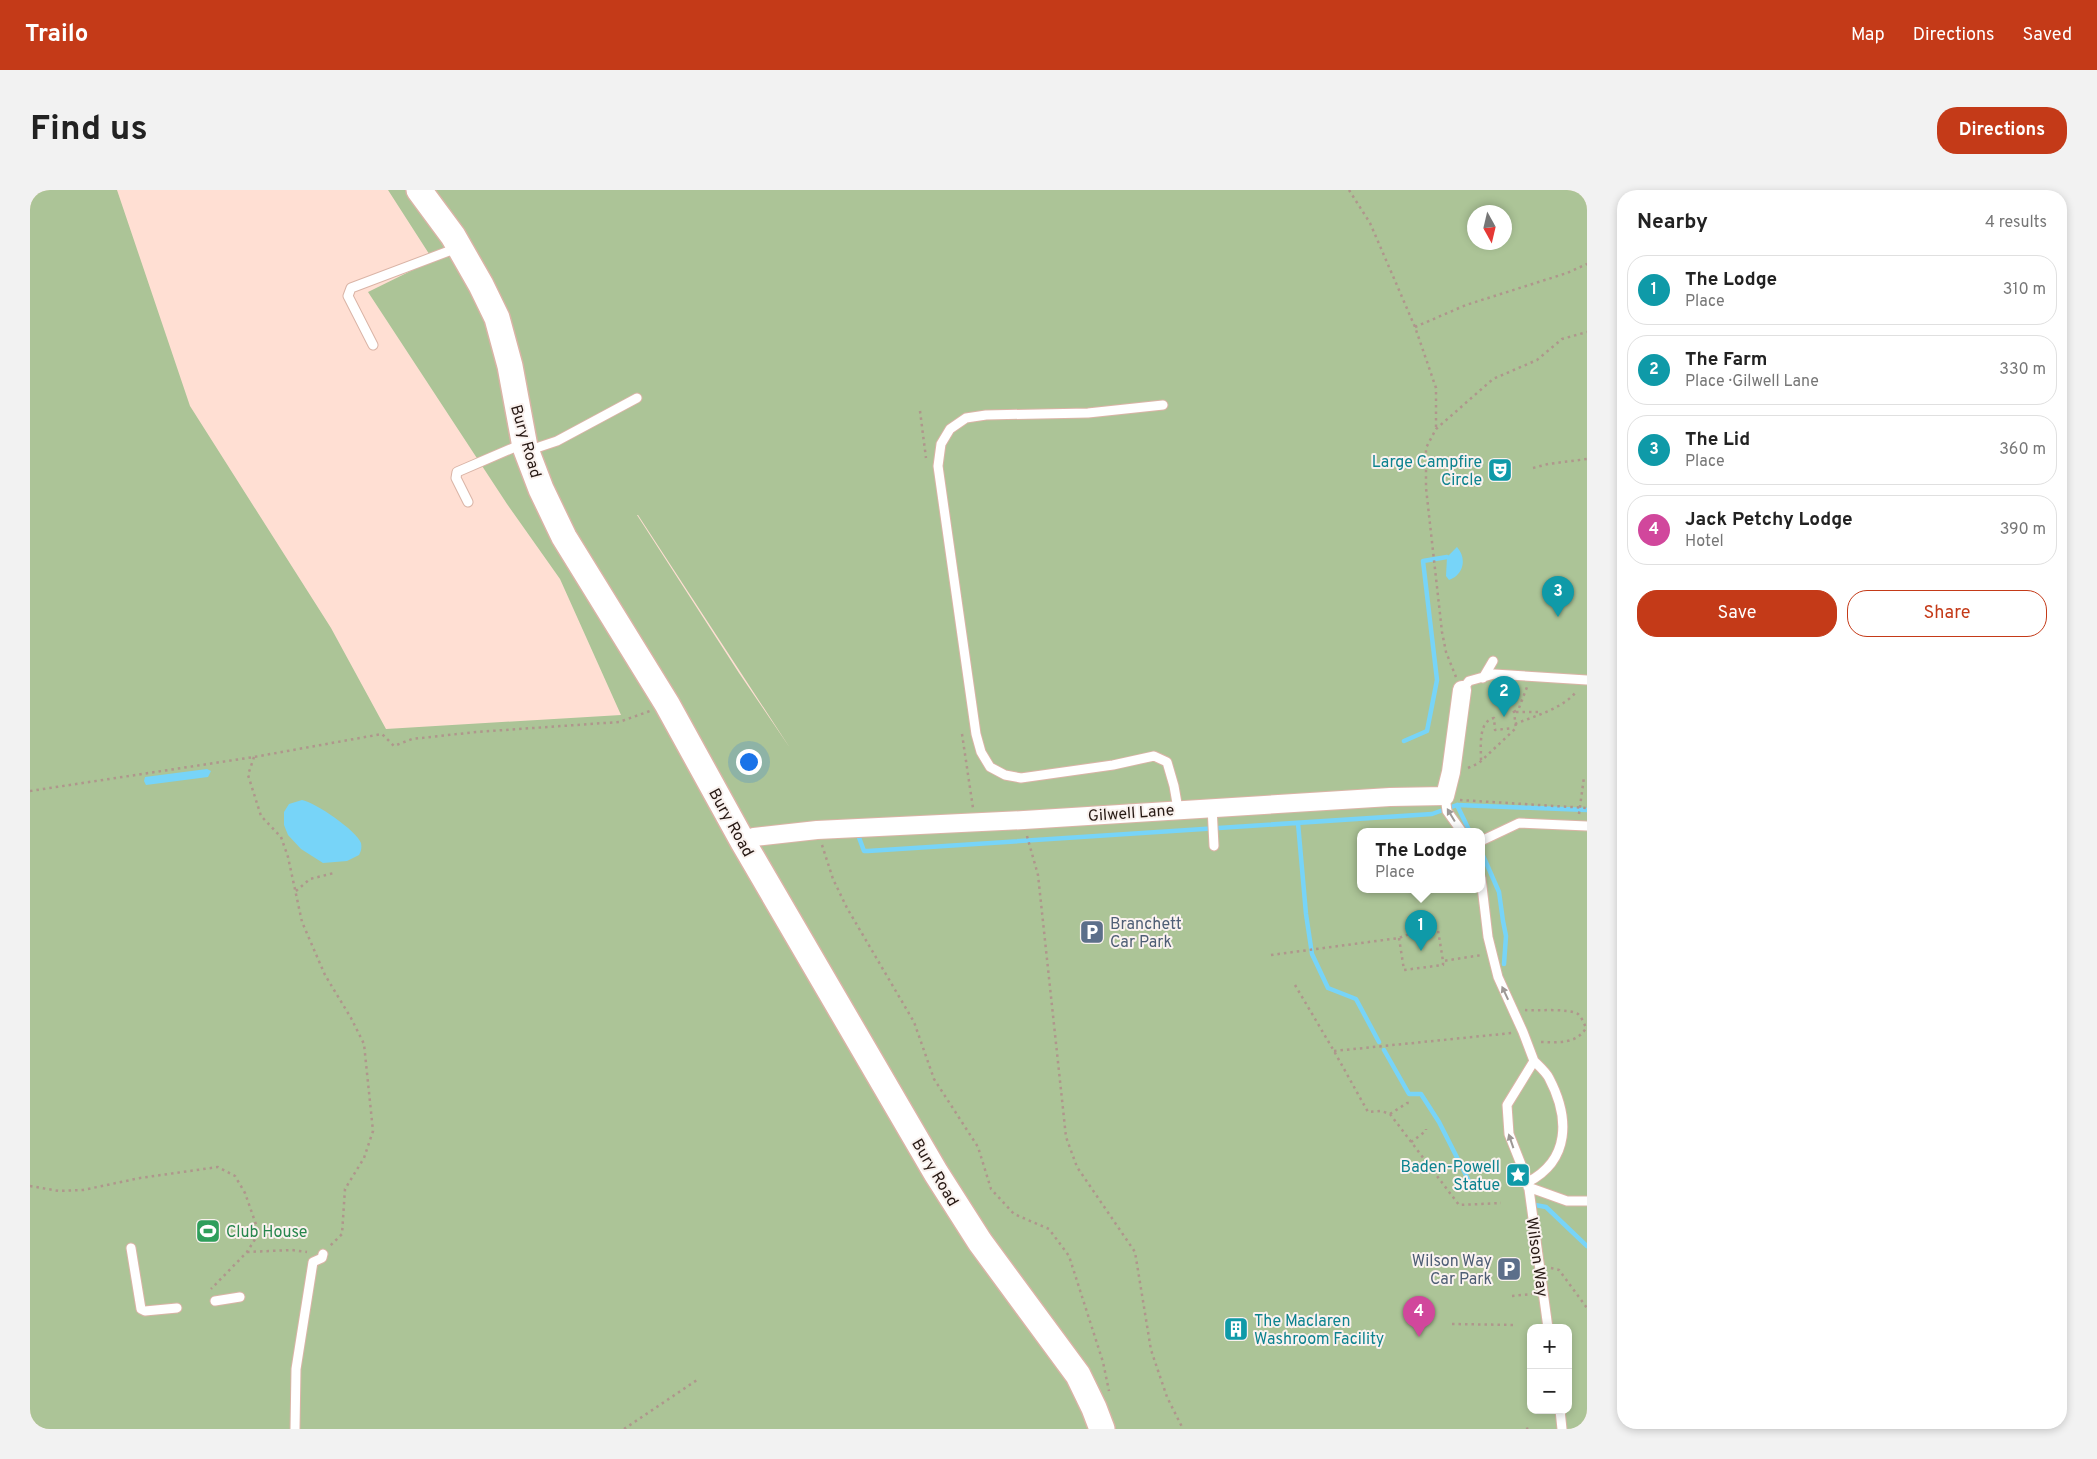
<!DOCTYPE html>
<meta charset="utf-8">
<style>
:root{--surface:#fff;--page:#f2f2f2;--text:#222;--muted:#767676;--line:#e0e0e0;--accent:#c43a18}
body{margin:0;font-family:Overpass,sans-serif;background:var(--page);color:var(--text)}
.controls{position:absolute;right:15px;bottom:15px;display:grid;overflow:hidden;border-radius:10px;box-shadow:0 2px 8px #0003}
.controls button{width:45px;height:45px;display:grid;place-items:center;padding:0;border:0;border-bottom:1px solid var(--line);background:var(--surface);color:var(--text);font:25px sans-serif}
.compass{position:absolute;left:1437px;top:15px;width:45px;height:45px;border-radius:50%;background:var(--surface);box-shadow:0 2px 8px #0003;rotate:172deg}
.you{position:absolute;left:718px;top:571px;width:18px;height:18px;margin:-12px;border:4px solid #fff;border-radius:50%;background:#1a73e8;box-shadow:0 0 0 8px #1a73e833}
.badge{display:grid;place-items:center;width:32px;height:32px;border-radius:50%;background:var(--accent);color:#fff;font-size:16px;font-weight:700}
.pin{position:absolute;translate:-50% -41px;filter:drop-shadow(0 1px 2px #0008)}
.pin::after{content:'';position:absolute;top:26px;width:18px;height:15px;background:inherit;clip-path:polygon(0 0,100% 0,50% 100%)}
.popup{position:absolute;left:1327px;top:638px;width:128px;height:65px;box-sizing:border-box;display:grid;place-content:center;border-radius:10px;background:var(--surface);filter:drop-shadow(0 1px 4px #0005);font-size:16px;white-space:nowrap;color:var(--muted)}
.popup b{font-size:19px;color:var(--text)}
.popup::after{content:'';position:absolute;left:50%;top:100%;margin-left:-10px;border:10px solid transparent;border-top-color:var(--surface)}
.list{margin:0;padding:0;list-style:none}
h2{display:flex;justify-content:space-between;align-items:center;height:65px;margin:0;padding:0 20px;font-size:21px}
h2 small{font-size:16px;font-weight:400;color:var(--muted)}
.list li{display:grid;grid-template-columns:32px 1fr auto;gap:15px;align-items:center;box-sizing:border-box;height:70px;margin:0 10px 10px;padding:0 10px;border:1px solid var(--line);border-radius:20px}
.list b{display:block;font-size:19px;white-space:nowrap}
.list p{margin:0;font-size:16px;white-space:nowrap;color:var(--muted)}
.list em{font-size:16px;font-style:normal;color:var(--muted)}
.actions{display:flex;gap:10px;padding:15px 20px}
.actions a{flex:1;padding:11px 0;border:1px solid var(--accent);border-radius:20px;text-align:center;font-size:18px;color:var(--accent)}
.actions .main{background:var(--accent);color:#fff}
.map{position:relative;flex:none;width:1557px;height:1239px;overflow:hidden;border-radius:20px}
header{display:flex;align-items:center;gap:30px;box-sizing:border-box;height:70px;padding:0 25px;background:var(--accent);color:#fff}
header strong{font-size:24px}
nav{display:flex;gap:28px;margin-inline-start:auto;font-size:18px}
.intro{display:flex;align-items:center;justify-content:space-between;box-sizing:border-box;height:120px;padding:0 30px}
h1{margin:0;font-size:35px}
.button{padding:12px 22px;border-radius:20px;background:var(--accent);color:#fff;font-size:18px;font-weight:700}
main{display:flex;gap:30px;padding:0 30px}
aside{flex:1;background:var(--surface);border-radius:20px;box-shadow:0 2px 8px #0003}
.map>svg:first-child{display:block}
.green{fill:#acc497;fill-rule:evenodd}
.water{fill:#77d4f8}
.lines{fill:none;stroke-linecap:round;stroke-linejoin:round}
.stream{stroke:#77d4f8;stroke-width:4.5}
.lane-casing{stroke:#dab4a6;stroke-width:11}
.street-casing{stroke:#dab4a6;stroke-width:20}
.secondary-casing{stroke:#dab4a6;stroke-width:28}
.path{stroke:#af968c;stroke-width:2.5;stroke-dasharray:2.5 4;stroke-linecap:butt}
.lane{stroke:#fff;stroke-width:9}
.street{stroke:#fff;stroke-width:18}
.secondary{stroke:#fff;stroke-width:25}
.oneway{fill:#9e9895}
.labels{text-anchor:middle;stroke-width:4;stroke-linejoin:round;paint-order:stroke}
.street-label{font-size:16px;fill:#271914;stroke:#faf2ef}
.culture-label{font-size:16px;fill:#0d838f;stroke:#faf2ef;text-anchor:end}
.service-label{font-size:16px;fill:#4e5e75;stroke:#faf2ef;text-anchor:start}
.leisure-label{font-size:16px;fill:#27864d;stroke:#faf2ef;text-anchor:start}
</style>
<header>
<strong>Trailo</strong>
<nav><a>Map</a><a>Directions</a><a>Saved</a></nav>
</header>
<div class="intro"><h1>Find us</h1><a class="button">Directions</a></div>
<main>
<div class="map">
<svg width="1557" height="1239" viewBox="0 0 1557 1239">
<rect width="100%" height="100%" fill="#ffdfd3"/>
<path class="green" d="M0 0H87L160 216 301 438 356 539 591 525 530 389 477 314 338 102 403 70 358 0H1557V1239H0ZM1444 22H1474V52H1444ZM607 325H608L760 558 709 483ZM1331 642H1451V700H1331ZM1501 1138H1538V1220H1501Z"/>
<path class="water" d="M1427 357C1437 368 1434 385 1419 390L1416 386 1417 367Z
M177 579 181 581 178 587 116 595 114 591 115 587Z
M272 610C285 612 327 641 331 653 332 658 331 661 329 665L317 671 293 673 271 659 258 645 254 635V622L259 614Z"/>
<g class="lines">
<path class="stream" d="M1374 551 1397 541 1407 490 1393 371 1417 367
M1427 615 1440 642
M1268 633 1276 724 1282 764 1298 798 1326 809 1349 852
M827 642 834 661H838L1402 624 1427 615 1557 620
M1451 661 1469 702 1473 731 1476 746 1474 774
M1354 860 1379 904H1391L1409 932 1442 997
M1505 1015 1516 1017 1557 1056"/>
<defs>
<path id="lane" d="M343 155 318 106 321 98 427 58
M1133 215 1058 223 956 225 936 228 920 239 911 254 908 276 946 544 951 562 960 577 975 585 991 588 1083 575 1124 566 1137 572 1144 596 1148 619
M497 261 527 251 607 208
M438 312 426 288 427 282 492 254
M1453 488 1463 471
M1432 500 1439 491 1464 484 1557 490
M1415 606 1417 621 1432 642
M1182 617 1184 656
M1451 651 1489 633 1557 636
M1451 688 1458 747 1468 787 1493 842 1504 871 1477 915 1479 944 1498 992 1518 1138
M1498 992C1540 970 1540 928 1519 888 1516 882 1509 876 1504 871
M1498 997 1537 1011H1557
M101 1058 111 1119 115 1121 147 1118
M185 1111 210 1107
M1530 1220 1532 1239
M265 1239 266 1179 283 1072 292 1068 293 1064"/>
<path id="street" d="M713 652 724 647 787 640 994 630 1360 607 1415 606 1421 582 1432 500"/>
<path id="secondary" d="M389 0 423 46 451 95 467 128 480 176 495 257 511 299 534 347 637 514 713 652 906 983 950 1052 1048 1185 1064 1218 1072 1239"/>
</defs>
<use href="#lane" class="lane-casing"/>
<use href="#street" class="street-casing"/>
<use href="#secondary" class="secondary-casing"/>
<path class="path" d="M1319 0 1340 33 1385 137 1406 198V239
M1385 137 1436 115 1537 83 1557 74
M890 221 896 268
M1503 278 1518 274 1557 269
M1426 487 1416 462 1412 442 1396 298V258L1406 239 1463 189 1507 170 1532 149 1557 142
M1484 522 1489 518 1497 497
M1486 522H1510
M1485 534C1507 525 1532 519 1547 501
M932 544 943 618
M224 567 218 585 231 626 251 647 258 667 272 732 295 785 321 828 334 854 343 941 334 968 315 999 312 1044 300 1056
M1451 570C1451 557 1448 531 1464 528L1465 540 1483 538
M1438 578 1449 573 1486 538 1484 522 1482 518
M0 601 224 567 352 544 364 556 382 549 446 542 589 532 620 521
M1430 610 1557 618
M1549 624 1554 587
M997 646 1008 685 1036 947 1047 977 1105 1062 1121 1160 1137 1207 1153 1239
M792 655 803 689 817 718 884 832 904 889 948 957 961 999 984 1024 1019 1039 1039 1066 1073 1172 1079 1201
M266 701 280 689 304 683
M1396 741 1408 740 1413 771 1452 765
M1369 748 1374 780 1413 775V771
M1241 765 1369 748 1382 743
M1265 795 1304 861 1338 922 1351 921 1360 924 1429 1015 1471 1013
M1495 820C1508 821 1538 818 1548 824 1552 828 1554 833 1556 838 1546 855 1527 852 1509 852
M1304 861 1482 843
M1360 924 1377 913H1381
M1381 952 1396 941V939
M0 996 29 1001 53 1000 110 988 188 977 205 986 215 1003 229 1043 217 1062 181 1099
M217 1062 262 1060 277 1062
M1521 1078 1529 1080 1557 1118
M1482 1106 1502 1104
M1422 1134 1486 1135
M594 1239 667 1190
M1496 1239 1501 1238"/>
<use href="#lane" class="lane"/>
<use href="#street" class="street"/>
<use href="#secondary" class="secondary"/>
</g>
<defs><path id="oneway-solid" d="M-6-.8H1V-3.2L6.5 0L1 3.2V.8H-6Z" transform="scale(1.25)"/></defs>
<g class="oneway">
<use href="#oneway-solid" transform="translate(1421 625) rotate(-121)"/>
<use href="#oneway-solid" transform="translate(1475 803) rotate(-115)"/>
<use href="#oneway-solid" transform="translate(1481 951) rotate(-109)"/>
</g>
<defs>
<symbol id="theatre-square" viewBox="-11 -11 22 22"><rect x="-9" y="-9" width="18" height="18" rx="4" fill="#0f9aa8" stroke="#faf2ef"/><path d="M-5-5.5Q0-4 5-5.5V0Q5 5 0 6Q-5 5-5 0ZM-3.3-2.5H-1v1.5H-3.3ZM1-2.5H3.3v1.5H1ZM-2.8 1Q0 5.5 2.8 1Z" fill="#fff"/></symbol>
<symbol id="parking-square" viewBox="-11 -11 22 22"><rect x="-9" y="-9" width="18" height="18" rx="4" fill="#5c6f8a" stroke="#faf2ef"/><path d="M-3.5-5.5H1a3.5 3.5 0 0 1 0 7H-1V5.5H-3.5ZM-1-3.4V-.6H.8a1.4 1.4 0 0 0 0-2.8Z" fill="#fff"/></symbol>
<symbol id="sight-square" viewBox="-11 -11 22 22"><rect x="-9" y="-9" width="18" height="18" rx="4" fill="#0f9aa8" stroke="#faf2ef"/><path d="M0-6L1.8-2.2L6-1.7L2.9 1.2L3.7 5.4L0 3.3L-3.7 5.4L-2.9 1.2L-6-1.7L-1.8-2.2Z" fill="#fff"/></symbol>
<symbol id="stadium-square" viewBox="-11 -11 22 22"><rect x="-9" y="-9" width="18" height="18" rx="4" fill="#2e9e5b" stroke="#faf2ef"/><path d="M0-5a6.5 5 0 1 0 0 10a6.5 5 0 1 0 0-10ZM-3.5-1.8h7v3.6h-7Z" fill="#fff"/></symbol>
<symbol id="building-square" viewBox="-11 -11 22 22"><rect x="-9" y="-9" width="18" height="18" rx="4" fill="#0f9aa8" stroke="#faf2ef"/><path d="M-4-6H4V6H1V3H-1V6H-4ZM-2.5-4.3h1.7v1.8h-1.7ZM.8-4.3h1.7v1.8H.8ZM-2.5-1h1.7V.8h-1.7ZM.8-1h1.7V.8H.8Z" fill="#fff"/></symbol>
</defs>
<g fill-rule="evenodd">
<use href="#theatre-square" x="1456" y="266" width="28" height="28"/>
<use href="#parking-square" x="1048" y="728" width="28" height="28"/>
<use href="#sight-square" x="1474" y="971" width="28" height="28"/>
<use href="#stadium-square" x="164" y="1027" width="28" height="28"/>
<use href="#parking-square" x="1465" y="1065" width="28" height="28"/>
<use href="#building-square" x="1192" y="1125" width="28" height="28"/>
</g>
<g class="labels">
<g class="street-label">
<text transform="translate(497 251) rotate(74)" y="6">Bury Road</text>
<text transform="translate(1101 622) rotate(-4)" y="6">Gilwell Lane</text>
<text transform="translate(702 632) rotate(61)" y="6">Bury Road</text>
<text transform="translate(906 982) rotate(59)" y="6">Bury Road</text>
<text transform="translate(1508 1067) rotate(82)" y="6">Wilson Way</text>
</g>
<g class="culture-label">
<text x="1452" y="277">Large Campfire<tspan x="1452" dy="18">Circle</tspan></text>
<text x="1470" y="982">Baden-Powell<tspan x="1470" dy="18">Statue</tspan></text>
<text x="1224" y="1136" text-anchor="start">The Maclaren<tspan x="1224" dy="18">Washroom Facility</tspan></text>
</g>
<g class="service-label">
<text x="1080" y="739">Branchett<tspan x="1080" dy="18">Car Park</tspan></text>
<text x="1462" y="1076" text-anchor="end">Wilson Way<tspan x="1462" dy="18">Car Park</tspan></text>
</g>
<g class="leisure-label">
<text x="196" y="1047">Club House</text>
</g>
</g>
</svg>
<div class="controls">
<button>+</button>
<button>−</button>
</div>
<svg class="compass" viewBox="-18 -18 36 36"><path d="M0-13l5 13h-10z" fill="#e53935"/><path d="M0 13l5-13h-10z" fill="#767676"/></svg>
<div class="you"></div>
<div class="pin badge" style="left:1391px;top:761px;background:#0f9aa8">1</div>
<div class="popup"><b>The Lodge</b>Place</div>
<div class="pin badge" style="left:1474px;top:527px;background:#0f9aa8">2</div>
<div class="pin badge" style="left:1528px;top:427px;background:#0f9aa8">3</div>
<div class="pin badge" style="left:1389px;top:1147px;background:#d1479c">4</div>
</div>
<aside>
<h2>Nearby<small>4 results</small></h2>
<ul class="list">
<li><span class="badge" style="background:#0f9aa8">1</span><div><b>The Lodge</b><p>Place</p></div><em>310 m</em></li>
<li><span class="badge" style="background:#0f9aa8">2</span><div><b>The Farm</b><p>Place · Gilwell Lane</p></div><em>330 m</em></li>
<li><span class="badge" style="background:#0f9aa8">3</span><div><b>The Lid</b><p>Place</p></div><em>360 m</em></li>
<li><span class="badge" style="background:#d1479c">4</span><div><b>Jack Petchy Lodge</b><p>Hotel</p></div><em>390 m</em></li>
</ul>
<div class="actions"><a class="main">Save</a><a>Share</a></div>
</aside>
</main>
